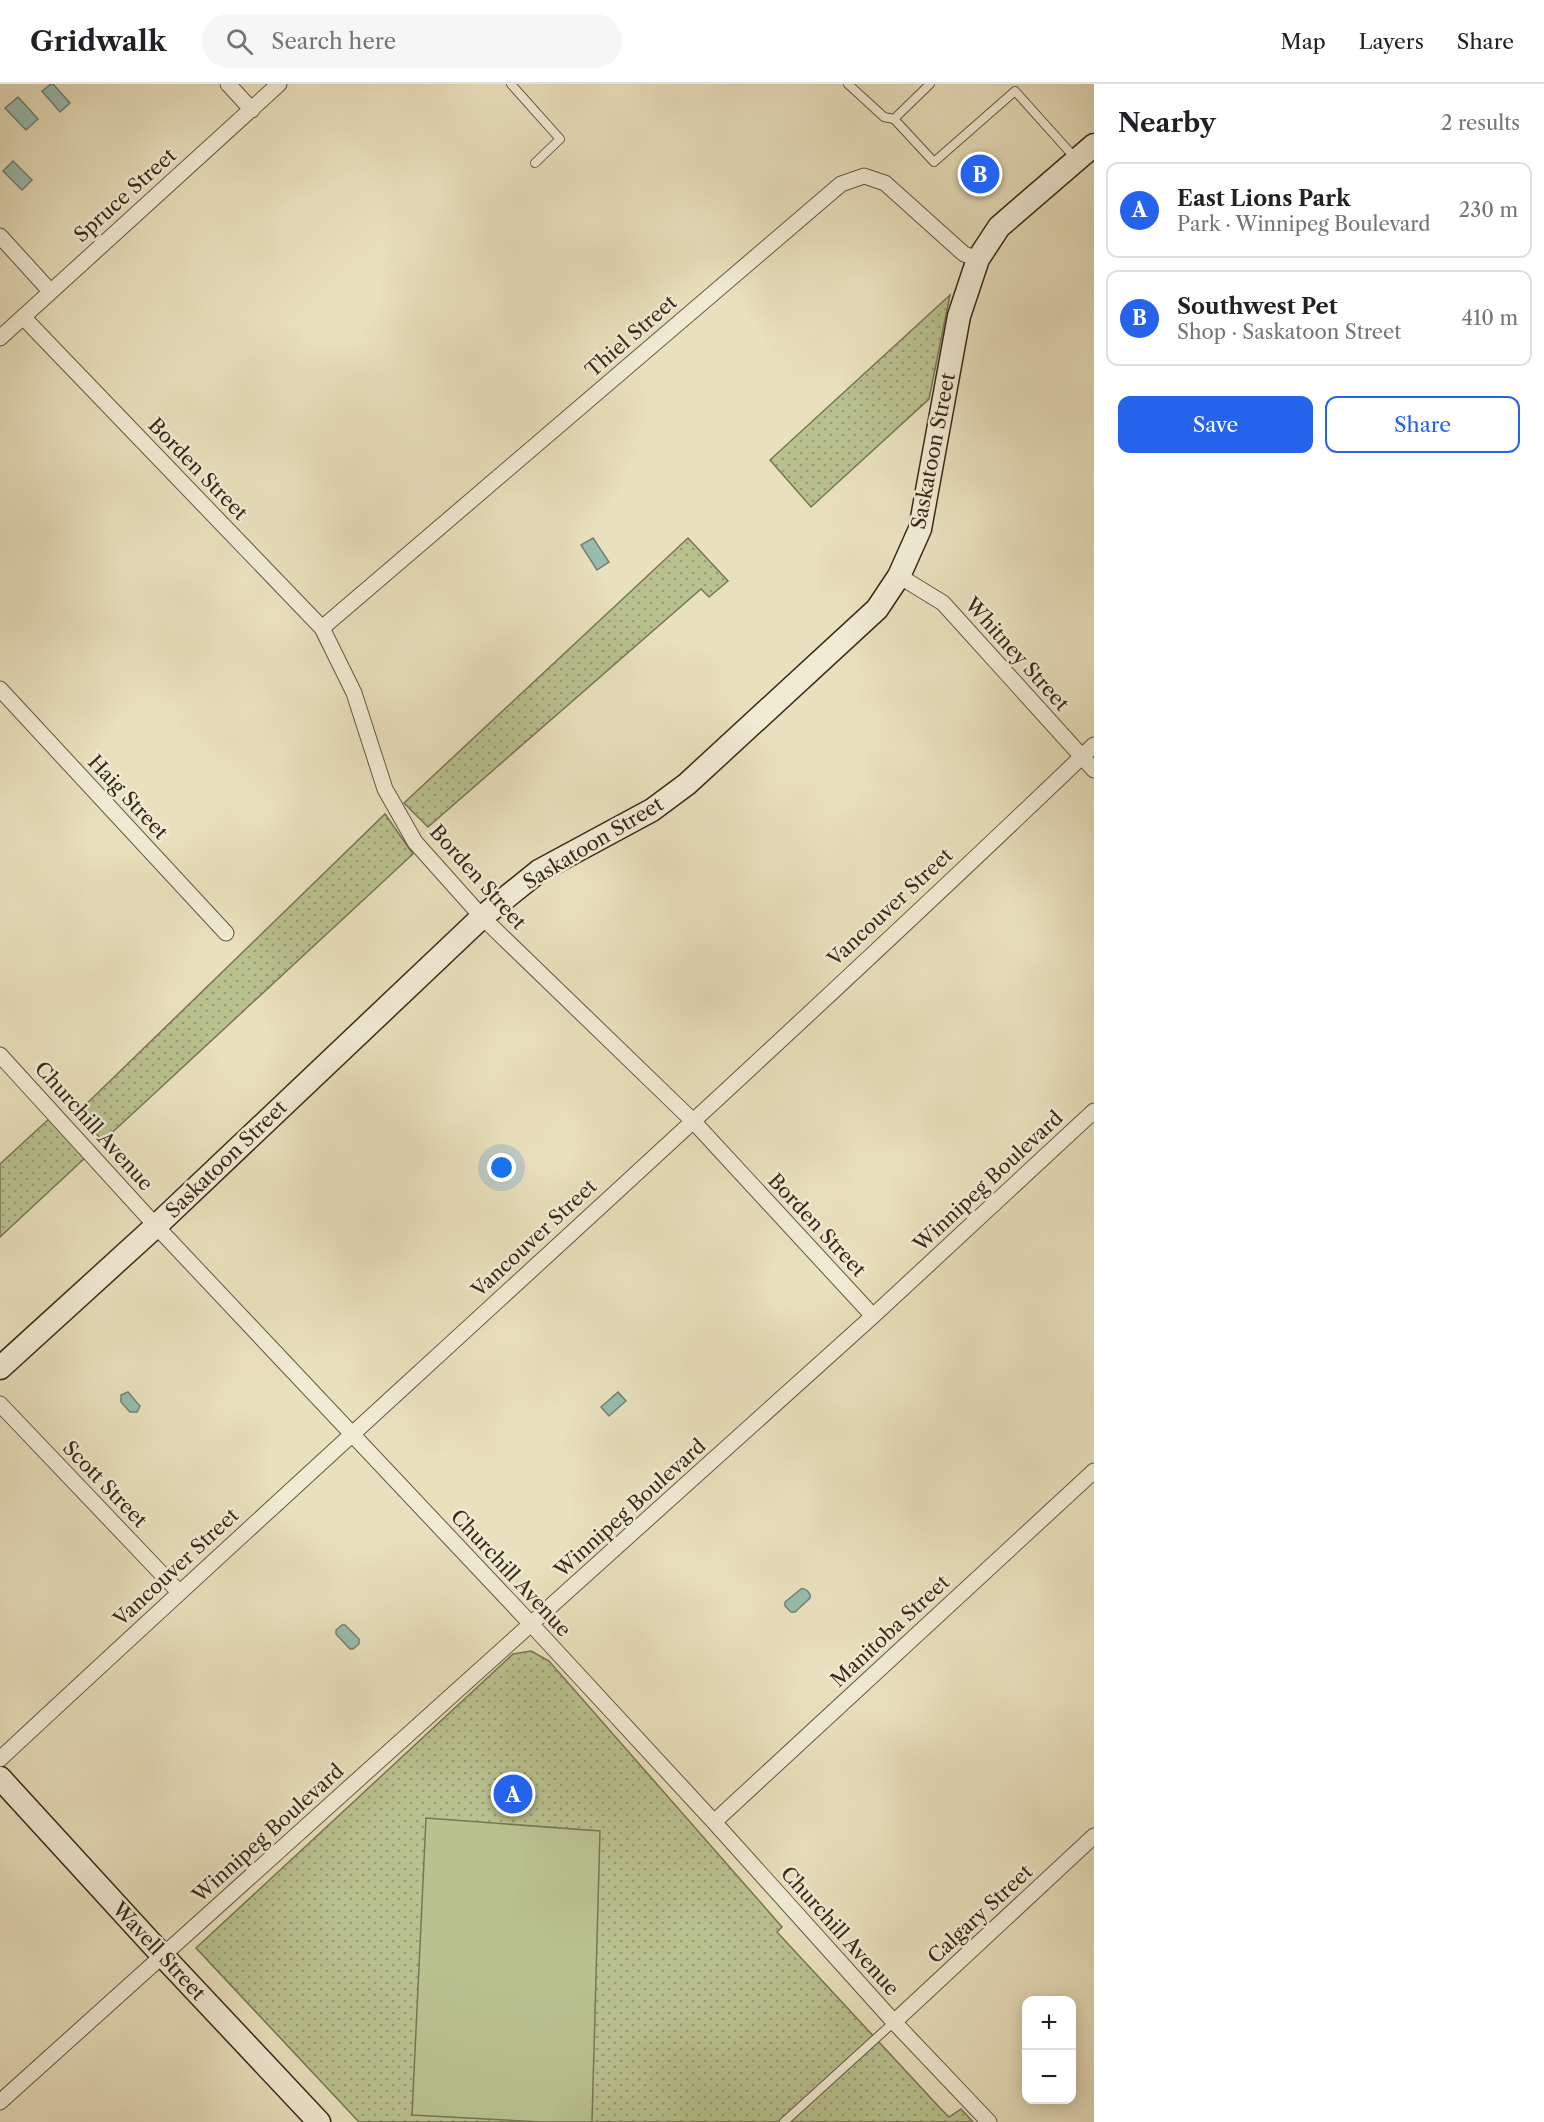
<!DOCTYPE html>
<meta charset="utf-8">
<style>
:root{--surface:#fff;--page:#f6f6f6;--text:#202124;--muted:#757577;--line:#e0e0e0;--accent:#2563eb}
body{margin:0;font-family:"Libre Caslon Text",serif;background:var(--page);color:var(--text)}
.controls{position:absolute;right:18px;bottom:18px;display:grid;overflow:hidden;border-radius:12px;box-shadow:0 3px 15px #0003}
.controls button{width:54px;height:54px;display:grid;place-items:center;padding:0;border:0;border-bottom:2px solid var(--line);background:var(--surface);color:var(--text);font:30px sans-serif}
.you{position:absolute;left:502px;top:1084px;width:21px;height:21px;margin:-15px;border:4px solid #fff;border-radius:50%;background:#1a73e8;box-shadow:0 0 0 9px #1a73e833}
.badge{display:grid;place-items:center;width:39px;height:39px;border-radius:50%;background:var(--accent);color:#fff;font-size:20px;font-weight:700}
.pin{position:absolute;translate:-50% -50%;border:3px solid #fff;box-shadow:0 2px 6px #0006}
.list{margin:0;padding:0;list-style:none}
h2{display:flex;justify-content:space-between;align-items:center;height:78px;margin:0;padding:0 24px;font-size:26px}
h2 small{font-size:20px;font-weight:400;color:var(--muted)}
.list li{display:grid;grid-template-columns:39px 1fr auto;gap:18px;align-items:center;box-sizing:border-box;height:96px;margin:0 12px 12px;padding:0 12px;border:2px solid var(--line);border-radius:12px}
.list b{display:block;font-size:22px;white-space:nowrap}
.list p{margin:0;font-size:20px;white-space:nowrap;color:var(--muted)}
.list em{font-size:20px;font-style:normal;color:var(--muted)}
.actions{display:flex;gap:12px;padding:18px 24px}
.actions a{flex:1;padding:14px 0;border:2px solid var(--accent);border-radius:12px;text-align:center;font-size:21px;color:var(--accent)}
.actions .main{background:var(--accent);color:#fff}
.icon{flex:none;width:33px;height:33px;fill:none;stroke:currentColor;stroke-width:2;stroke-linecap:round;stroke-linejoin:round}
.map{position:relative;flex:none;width:1094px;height:2038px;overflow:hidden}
header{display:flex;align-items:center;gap:36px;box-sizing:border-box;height:84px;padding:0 30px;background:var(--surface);border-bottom:2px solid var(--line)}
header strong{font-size:28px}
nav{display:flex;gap:33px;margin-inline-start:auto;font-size:21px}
.search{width:420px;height:54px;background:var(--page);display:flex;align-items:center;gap:15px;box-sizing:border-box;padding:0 21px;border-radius:33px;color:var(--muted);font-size:22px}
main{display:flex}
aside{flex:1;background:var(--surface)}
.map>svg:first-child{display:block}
.grass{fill:url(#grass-dots);stroke:#787654;stroke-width:1.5}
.pitch{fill:#b9c18f;stroke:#787654;stroke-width:1.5}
.water{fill:#97bdaf;stroke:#718273;stroke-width:1.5}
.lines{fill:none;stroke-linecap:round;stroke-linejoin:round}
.lane-casing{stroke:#645842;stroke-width:10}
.street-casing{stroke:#645842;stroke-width:17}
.secondary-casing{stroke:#382a19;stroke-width:25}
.lane{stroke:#f1ebd4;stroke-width:8}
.street{stroke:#f1ebd4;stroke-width:15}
.secondary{stroke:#f1ebd4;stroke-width:22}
.labels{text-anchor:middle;stroke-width:5;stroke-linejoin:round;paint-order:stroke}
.street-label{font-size:20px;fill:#382a19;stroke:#f1ebd4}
</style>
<header>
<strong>Gridwalk</strong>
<div class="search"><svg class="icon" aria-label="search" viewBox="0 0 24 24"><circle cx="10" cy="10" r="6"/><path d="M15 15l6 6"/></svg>Search here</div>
<nav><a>Map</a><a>Layers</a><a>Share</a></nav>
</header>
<main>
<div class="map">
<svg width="1094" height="2038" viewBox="0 0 1094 2038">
<defs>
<pattern id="grass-dots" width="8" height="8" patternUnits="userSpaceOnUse" patternTransform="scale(1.5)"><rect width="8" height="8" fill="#b9c18f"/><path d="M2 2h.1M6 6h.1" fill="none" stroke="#979d74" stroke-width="1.8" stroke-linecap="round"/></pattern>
</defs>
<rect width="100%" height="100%" fill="#e9e0bd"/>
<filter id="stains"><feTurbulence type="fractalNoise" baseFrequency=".00333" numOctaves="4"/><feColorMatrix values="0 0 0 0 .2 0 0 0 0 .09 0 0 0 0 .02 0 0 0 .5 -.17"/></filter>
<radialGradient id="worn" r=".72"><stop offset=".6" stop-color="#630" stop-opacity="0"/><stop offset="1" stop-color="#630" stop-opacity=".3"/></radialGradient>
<path class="grass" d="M950 211 929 315 811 423 770 376Z
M688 454 728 497 709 513 701 505 428 743 404 719Z
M385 730 413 770 103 1057 77 1029Z
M50 1034 86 1073 0 1153V1080Z
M531 1567 549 1577 782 1843 777 1848 941 2025 949 2033 961 2025 973 2038H359L196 1864 513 1570Z"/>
<path class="pitch" d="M426 1734 600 1747 592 2038H541L412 2031Z"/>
<path class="water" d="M51 0H53L70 19 60 28 42 7Z
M18 13 38 35 26 46 5 24Z
M13 77 32 96 22 106 3 87Z
M593 454 609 478 597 486 581 461Z
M128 1308 140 1322 137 1328H130L121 1318V1311Z
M618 1308 626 1317 609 1332 601 1323Z
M801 1505C806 1504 811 1509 810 1514L795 1528H791L785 1522V1518Z
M342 1541H345L359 1555V1560L353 1565H350L336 1550V1546Z"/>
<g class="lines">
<defs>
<path id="lane" d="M511 0 560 55 535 79
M848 0 884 33 894 35
M930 0 894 35 934 78 1015 7 1076 75
M784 2038 894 1938"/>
<path id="street" d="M228 0 252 26
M0 152 50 207
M23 233 322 544 354 609 385 705 415 758 482 833 693 1037 873 1232
M0 254 279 0
M899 492 943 519 1094 686
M322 544 841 100 864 92 885 99 964 170 978 175
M0 605 226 849
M0 971 156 1142 532 1541 714 1738 894 1938 989 2038
M0 1320 179 1508
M0 1675C364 1336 735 1005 1094 661
M714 1738 1094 1387
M894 1938 1094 1752
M0 2018 873 1232 1094 1027"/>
<path id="secondary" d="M0 1284 156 1142 482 833 539 787 652 726 687 700 877 525 899 492 920 445 959 232 978 175 999 143 1094 61
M0 1694 163 1872 319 2038"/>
</defs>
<use href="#lane" class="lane-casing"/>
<use href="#street" class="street-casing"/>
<use href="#secondary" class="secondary-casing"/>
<use href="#lane" class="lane"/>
<use href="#street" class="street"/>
<use href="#secondary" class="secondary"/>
</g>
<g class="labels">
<g class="street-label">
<text transform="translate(125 111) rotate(-42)" y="7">Spruce Street</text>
<text transform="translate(631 252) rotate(-41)" y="7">Thiel Street</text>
<text transform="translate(933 367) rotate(-79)" y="7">Saskatoon Street</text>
<text transform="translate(198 385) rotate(46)" y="7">Borden Street</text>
<text transform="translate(1017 570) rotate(48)" y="7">Whitney Street</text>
<text transform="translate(128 713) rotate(47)" y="7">Haig Street</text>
<text transform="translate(593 759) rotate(-31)" y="7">Saskatoon Street</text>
<text transform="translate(478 793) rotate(48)" y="7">Borden Street</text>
<text transform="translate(890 823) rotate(-43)" y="7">Vancouver Street</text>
<text transform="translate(94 1042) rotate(48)" y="7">Churchill Avenue</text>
<text transform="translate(226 1075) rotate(-44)" y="7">Saskatoon Street</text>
<text transform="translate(988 1097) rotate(-43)" y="7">Winnipeg Boulevard</text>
<text transform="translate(817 1141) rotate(47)" y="7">Borden Street</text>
<text transform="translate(534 1154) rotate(-43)" y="7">Vancouver Street</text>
<text transform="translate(105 1400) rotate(46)" y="7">Scott Street</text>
<text transform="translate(630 1424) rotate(-42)" y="7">Winnipeg Boulevard</text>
<text transform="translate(176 1483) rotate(-43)" y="7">Vancouver Street</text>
<text transform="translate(511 1489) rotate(47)" y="7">Churchill Avenue</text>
<text transform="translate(890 1547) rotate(-43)" y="7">Manitoba Street</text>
<text transform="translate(268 1749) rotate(-42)" y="7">Winnipeg Boulevard</text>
<text transform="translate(980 1830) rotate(-43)" y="7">Calgary Street</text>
<text transform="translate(840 1847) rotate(48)" y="7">Churchill Avenue</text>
<text transform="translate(159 1867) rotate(47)" y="7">Wavell Street</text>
</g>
</g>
<rect width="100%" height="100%" filter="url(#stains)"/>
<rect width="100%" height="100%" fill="url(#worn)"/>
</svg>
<div class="controls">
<button>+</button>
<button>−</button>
</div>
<div class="you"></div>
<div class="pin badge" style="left:513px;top:1710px">A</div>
<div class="pin badge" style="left:980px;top:90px">B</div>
</div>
<aside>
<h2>Nearby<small>2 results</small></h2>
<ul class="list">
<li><span class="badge">A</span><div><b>East Lions Park</b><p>Park · Winnipeg Boulevard</p></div><em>230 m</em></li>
<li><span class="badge">B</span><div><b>Southwest Pet</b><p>Shop · Saskatoon Street</p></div><em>410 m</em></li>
</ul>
<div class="actions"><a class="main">Save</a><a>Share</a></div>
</aside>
</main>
